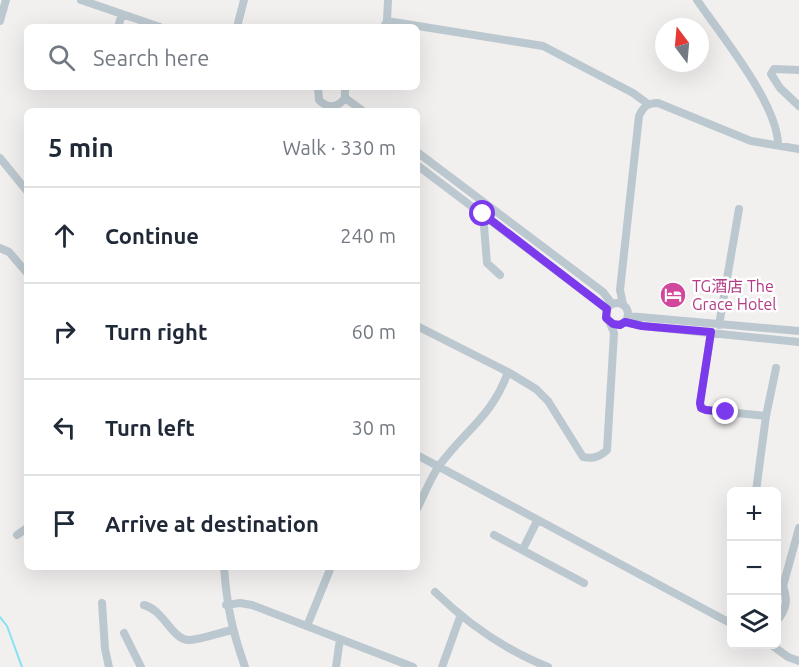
<!DOCTYPE html>
<meta charset="utf-8">
<style>
:root{--surface:#fff;--page:#f2f2f3;--text:#1f2937;--muted:#747a83;--line:#e0e1e3}
body{margin:0;font-family:Ubuntu,"Noto Sans SC",sans-serif;background:var(--page);color:var(--text)}
.controls{position:absolute;right:18px;bottom:18px;display:grid;overflow:hidden;border-radius:9px;box-shadow:0 6px 24px #0002}
.controls button{width:54px;height:54px;display:grid;place-items:center;padding:0;border:0;border-bottom:2px solid var(--line);background:var(--surface);color:var(--text);font:30px sans-serif}
.compass{position:absolute;left:655px;top:18px;width:54px;height:54px;border-radius:50%;background:var(--surface);box-shadow:0 6px 24px #0002;rotate:344deg}
.stop{position:absolute;width:18px;height:18px;margin:-14px;border:4px solid #7c3aed;border-radius:50%;background:#fff}
.stop.end{background:#7c3aed;border-color:#fff;box-shadow:0 2px 6px #0008}
.list{margin:0;padding:0;list-style:none}
h2{display:flex;justify-content:space-between;align-items:center;height:78px;margin:0;padding:0 24px;font-size:26px}
h2 small{font-size:20px;font-weight:400;color:var(--muted)}
.list li{display:grid;grid-template-columns:39px 1fr auto;gap:18px;align-items:center;box-sizing:border-box;height:96px;padding:0 24px;border-top:2px solid var(--line)}
.list b{display:block;font-size:22px;white-space:nowrap}
.list em{font-size:20px;font-style:normal;color:var(--muted)}
.icon{flex:none;width:33px;height:33px;fill:none;stroke:currentColor;stroke-width:2;stroke-linecap:round;stroke-linejoin:round}
.map{position:relative;flex:none;width:799px;height:667px;overflow:hidden}
.search{position:absolute;background:var(--surface);box-shadow:0 6px 24px #0002;left:24px;top:24px;width:396px;height:66px;display:flex;align-items:center;gap:15px;box-sizing:border-box;padding:0 21px;border-radius:9px;color:var(--muted);font-size:22px}
.panel{position:absolute;background:var(--surface);box-shadow:0 6px 24px #0002;left:24px;top:108px;width:396px;height:462px;border-radius:9px}
.map>svg:first-child{display:block}
.lines{fill:none;stroke-linecap:round;stroke-linejoin:round}
.stream{stroke:#84e2f2;stroke-width:2}
.minor{stroke:#bcc8cf;stroke-width:8}
.route{stroke:#7c3aed;stroke-width:8}
.labels{text-anchor:middle;stroke-width:5;stroke-linejoin:round;paint-order:stroke}
.hotel-label{font-size:16px;fill:#b23c85;stroke:#fff;text-anchor:start}
</style>
<div class="map">
<svg width="799" height="667" viewBox="0 0 799 667">
<rect width="100%" height="100%" fill="#f2efef"/>
<g class="lines">
<path class="stream" d="M0 617 7 626 22 667"/>
<path class="minor" d="M81 0 160 27
M697 0C721 35 778 104 778 145
M0 21 6 0
M387 21 543 46 633 93 648 104
M118 27 122 14
M237 27 244 0
M384 27 387 21 388 0
M799 70 774 69 771 74 780 88 799 106
M318 87 319 100C328 109 338 108 345 98V87
M345 98 363 111
M417 152 603 292 612 304
M0 158 27 191
M417 165 607 309
M485 211 483 214 487 263 500 275
M0 248 9 252 27 273
M606 314a11 11 0 1 1 22 0a11 11 0 1 1-22 0Z
M623 304 620 290 639 116C643 107 647 103 658 103L751 141 799 149
M628 316 799 331
M625 322 642 326 799 342
M719 325 739 209
M417 326 508 372C492 417 464 431 439 466 430 479 424 495 417 509
M711 332 700 403 701 408 706 410 766 416
M508 372 536 389 548 401 583 457C594 459 599 457 607 450L614 333 610 323
M417 455 732 624
M756 491 766 416 776 368
M17 535 27 528
M494 535 584 583
M523 549 537 521
M224 567C227 607 232 630 245 667
M435 592C468 624 505 650 548 667
M776 595 783 586 799 528
M102 603 105 649 109 667
M144 605C164 610 172 640 189 640 203 639 218 633 232 630
M226 605 240 603 252 605 413 667
M776 622C787 609 788 601 783 586
M307 626 331 567
M124 633 141 667
M770 644 788 657 799 661
M336 667 340 639
M442 667 460 617"/>
</g>
<g class="lines">
<path class="route" d="M483 214 607 309 606 318 613 324 620 325 625 322 642 326 711 332 700 403 701 408 706 410 726 412"/>
</g>
<defs>
<symbol id="hotel-disc" viewBox="-11 -11 22 22"><circle r="9.5" fill="#d1479c" stroke="#fff"/><path d="M-6-4.5h1.5V1H6V5H4.5V3h-9V5H-6ZM-4 0a1.8 1.8 0 1 1 3.6 0ZM.5 0V-2.5h3Q6-2.5 6 0Z" fill="#fff"/></symbol>
</defs>
<g fill-rule="evenodd">
<use href="#hotel-disc" x="658" y="280" width="30" height="30"/>
</g>
<g class="labels">
<g class="hotel-label">
<text x="692" y="292">TG酒店 The<tspan x="692" dy="18">Grace Hotel</tspan></text>
</g>
</g>
</svg>
<div class="controls">
<button>+</button>
<button>−</button>
<button><svg class="icon" aria-label="layers" viewBox="0 0 24 24"><path d="M12 4l9 5-9 5-9-5zM3 14l9 5 9-5"/></svg></button>
</div>
<svg class="compass" viewBox="-18 -18 36 36"><path d="M0-13l5 13h-10z" fill="#e53935"/><path d="M0 13l5-13h-10z" fill="#747a83"/></svg>
<div class="stop" style="left:483px;top:214px"></div>
<div class="stop end" style="left:726px;top:412px"></div>
<div class="search"><svg class="icon" aria-label="search" viewBox="0 0 24 24"><circle cx="10" cy="10" r="6"/><path d="M15 15l6 6"/></svg>Search here</div>
<section class="panel">
<h2>5 min<small>Walk · 330 m</small></h2>
<ul class="list">
<li><svg class="icon" aria-label="ahead" viewBox="0 0 24 24"><path d="M12 20V5M6 11l6-6 6 6"/></svg><div><b>Continue</b></div><em>240 m</em></li>
<li><svg class="icon" aria-label="right" viewBox="0 0 24 24"><path d="M7 20v-9h11M14 6l5 5-5 5"/></svg><div><b>Turn right</b></div><em>60 m</em></li>
<li><svg class="icon" aria-label="left" viewBox="0 0 24 24"><path d="M17 20v-9H6M10 6l-5 5 5 5"/></svg><div><b>Turn left</b></div><em>30 m</em></li>
<li><svg class="icon" aria-label="arrive" viewBox="0 0 24 24"><path d="M6 21V4h12l-3 4 3 4H6"/></svg><div><b>Arrive at destination</b></div></li>
</ul>
</section>
</div>
